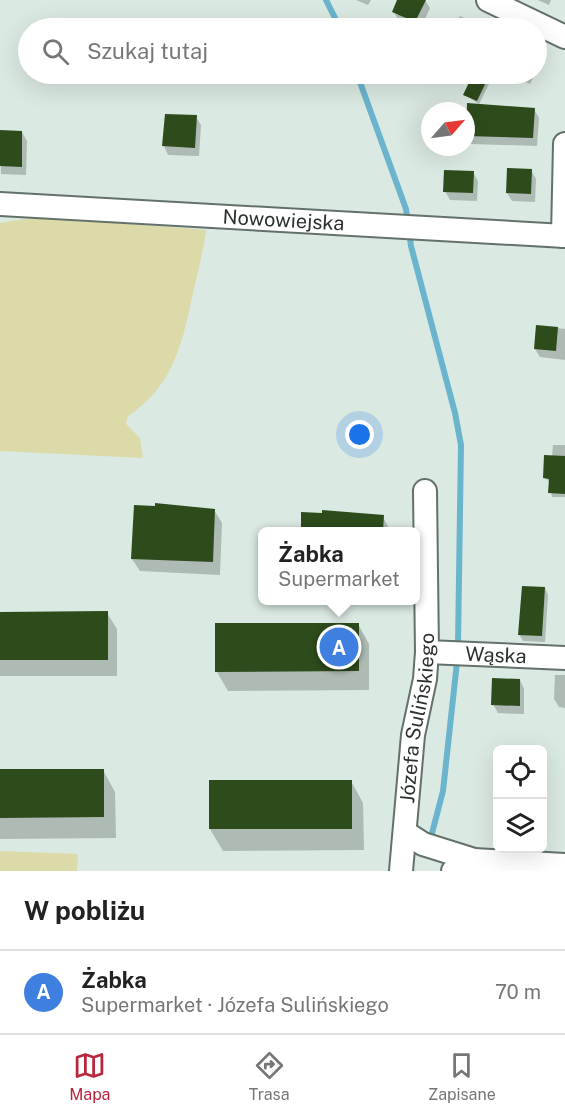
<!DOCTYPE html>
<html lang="pl">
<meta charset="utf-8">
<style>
:root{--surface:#fff;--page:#f2f2f2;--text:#222;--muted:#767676;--line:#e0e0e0;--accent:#b8273b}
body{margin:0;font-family:"Public Sans",sans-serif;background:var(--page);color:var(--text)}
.controls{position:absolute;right:18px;bottom:18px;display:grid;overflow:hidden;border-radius:9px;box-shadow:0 6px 24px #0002}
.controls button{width:54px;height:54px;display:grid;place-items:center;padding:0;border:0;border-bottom:2px solid var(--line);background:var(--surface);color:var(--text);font:30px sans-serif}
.compass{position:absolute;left:421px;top:102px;width:54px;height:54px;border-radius:50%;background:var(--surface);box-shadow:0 6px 24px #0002;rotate:62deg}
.you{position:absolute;left:360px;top:435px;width:21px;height:21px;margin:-15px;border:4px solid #fff;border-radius:50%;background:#1a73e8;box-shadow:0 0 0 9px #1a73e833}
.badge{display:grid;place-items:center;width:39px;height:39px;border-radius:50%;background:var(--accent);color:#fff;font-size:20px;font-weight:700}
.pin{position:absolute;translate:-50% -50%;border:3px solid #fff;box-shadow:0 2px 6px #0006}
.popup{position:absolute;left:258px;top:527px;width:162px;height:78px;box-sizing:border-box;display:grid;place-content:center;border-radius:9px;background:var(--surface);filter:drop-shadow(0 2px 4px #0005);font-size:20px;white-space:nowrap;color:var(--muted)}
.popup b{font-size:22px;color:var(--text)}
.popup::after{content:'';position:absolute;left:50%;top:100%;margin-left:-12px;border:12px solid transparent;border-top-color:var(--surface)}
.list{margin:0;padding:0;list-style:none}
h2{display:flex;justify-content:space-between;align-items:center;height:78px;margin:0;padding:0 24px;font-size:26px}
h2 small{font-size:20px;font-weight:400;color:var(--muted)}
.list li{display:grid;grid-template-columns:39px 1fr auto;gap:18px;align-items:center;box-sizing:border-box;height:84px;padding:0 24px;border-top:2px solid var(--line)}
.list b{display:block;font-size:22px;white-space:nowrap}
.list p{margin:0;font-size:20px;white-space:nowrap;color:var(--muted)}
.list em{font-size:20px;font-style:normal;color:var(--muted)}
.icon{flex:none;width:33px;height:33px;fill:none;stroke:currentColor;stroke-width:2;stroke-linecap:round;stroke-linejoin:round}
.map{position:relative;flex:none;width:565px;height:871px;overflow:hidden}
.search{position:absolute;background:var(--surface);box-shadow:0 6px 24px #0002;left:18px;right:18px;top:18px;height:66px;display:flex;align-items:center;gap:15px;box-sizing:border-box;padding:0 21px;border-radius:33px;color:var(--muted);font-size:22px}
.sheet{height:162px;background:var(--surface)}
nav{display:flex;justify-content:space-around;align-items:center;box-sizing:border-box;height:84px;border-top:2px solid var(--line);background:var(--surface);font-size:16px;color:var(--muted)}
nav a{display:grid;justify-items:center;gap:3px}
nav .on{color:var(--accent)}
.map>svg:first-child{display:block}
.green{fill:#dbdaa8}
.shadow{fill:#0003}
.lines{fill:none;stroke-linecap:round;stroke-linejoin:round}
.stream{stroke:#6bb4cd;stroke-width:6}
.building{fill:#2e4b1c}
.minor-casing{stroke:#63716a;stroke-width:26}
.minor{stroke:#fff;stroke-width:22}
.labels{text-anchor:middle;stroke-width:6;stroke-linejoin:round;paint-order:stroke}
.street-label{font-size:20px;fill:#2b312e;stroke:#dae9e1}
</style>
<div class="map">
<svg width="565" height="871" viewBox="0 0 565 871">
<rect width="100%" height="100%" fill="#dae9e1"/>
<path class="green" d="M38 217 206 230C203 255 196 278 191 302 181 350 170 388 128 416L126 424 140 438 143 458 0 451V223Z
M0 851 78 854 77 871H0Z"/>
<path class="shadow" d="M356 0H371L368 5Z
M399 0H425L430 8 421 28 398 20 394 11Z
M538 0H551L549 5Z
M460 16 481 26 482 28H453Z
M536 56 540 62 536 70Z
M475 74H494L479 104 465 95Z
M508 74H535L530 84Z
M534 109 539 118 537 146 471 144 466 136Z
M166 116 196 117 201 125 199 156 168 155 164 146Z
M0 132H22L27 141 26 175 1 174Z
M531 170 536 179 535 202 512 201 507 193Z
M473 172 478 181 477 201 450 200 445 191Z
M538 326 565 329V360L540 357 535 349Z
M553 445H565V497H552L550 482 545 478 552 457Z
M214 510 222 523 220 575 140 571 132 559Z
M303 513 383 517 391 532H302Z
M545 588 548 595 545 642 523 641 519 634Z
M0 613H107L117 629V676H0Z
M358 624 369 644V690L228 691 217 672Z
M555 675H565V708L559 707 554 699Z
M520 680 524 689V714L498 713 493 704Z
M103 770 115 792 116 838 0 839V771Z
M351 781 363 803 364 850 223 851 210 829V782Z"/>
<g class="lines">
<path class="stream" d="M326 0 340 28
M357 74 406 209 411 246 455 413 461 445 458 644
M431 837 443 791 457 662"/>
</g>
<path class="building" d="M397 0H426L415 22 392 12Z
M473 74H490L477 101 463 95Z
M467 103 535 108 533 138 466 136Z
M165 114 197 115 195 148 162 146Z
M0 130 22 131V167L0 166Z
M507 168 532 169 531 194 506 193Z
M444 170 474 171 473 193 443 192Z
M536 325 558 327 556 351 534 349Z
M544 455 565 456V494L548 493 549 479 543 478Z
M155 503 215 509 213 562 131 559 134 505 155 506Z
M322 510 384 515 383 531H301V512L322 513Z
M522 586 545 587 542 636 518 635Z
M108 611V660H0V612Z
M215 623H359V671L215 672Z
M492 678 520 679V706L491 705Z
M0 769H104V817L0 818Z
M209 780H352V829H209Z"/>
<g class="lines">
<defs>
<g id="minor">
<path d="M488 0 565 37"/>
<path id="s1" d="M0 204 565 236"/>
<path d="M563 236 565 144"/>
<path id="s2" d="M427 652 565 658"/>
<path d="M406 833 423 844 474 860 480 867"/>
<path id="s3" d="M401 871 413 735 425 679 427 652 425 491"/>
<path d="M453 871 474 860 565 865"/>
</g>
</defs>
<use href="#minor" class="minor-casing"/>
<use href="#minor" class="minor"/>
</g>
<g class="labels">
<g class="street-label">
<text dy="7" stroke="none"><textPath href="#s1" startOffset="284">Nowowiejska</textPath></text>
<text dy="7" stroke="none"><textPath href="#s2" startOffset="69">Wąska</textPath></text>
<text dy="7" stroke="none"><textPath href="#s3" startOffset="154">Józefa Sulińskiego</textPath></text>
</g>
</g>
</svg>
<div class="controls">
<button><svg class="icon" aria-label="locate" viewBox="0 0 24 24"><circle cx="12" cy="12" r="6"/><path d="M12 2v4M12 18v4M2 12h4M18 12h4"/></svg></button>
<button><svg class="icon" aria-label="layers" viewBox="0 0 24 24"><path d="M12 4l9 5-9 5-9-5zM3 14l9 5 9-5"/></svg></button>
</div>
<svg class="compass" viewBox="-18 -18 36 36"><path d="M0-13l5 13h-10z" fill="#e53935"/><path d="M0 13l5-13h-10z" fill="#767676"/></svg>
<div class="you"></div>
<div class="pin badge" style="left:339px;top:647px;background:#3f7fe0">A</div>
<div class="popup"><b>Żabka</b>Supermarket</div>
<div class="search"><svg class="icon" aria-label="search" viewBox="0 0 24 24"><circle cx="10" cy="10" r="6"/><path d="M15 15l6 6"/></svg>Szukaj tutaj</div>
</div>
<section class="sheet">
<h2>W pobliżu<small></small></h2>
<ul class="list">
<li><span class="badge" style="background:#3f7fe0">A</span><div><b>Żabka</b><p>Supermarket · Józefa Sulińskiego</p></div><em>70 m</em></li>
</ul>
</section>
<nav>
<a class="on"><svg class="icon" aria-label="map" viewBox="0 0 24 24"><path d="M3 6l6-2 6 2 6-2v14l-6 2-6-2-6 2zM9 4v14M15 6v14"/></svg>Mapa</a>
<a><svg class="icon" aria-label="directions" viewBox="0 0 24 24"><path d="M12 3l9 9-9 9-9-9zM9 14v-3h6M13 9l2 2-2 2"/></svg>Trasa</a>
<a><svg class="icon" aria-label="saved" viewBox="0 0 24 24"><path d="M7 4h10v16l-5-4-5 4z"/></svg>Zapisane</a>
</nav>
